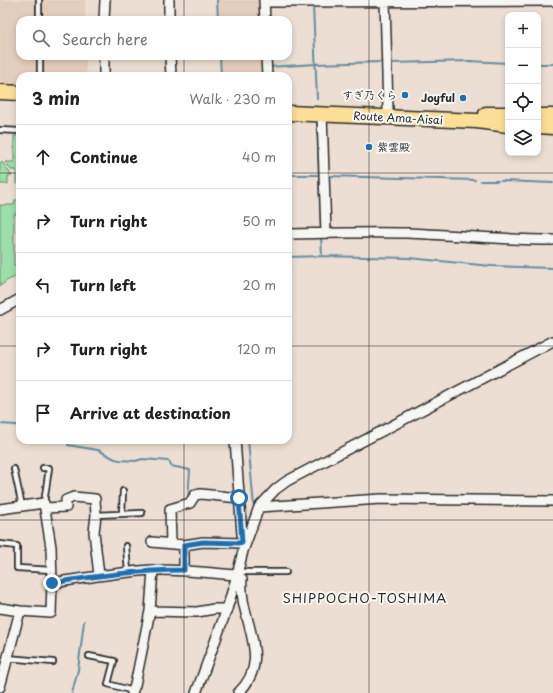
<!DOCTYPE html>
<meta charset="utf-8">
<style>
:root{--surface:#fff;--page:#f6f6f6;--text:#202124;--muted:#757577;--line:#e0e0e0}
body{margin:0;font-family:"Playpen Sans","Klee One",sans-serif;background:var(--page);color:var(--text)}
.controls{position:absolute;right:12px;top:12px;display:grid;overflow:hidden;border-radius:8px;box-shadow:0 2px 6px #0003}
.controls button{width:36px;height:36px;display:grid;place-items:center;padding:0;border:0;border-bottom:1px solid var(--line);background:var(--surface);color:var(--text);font:20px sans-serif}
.stop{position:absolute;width:12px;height:12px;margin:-9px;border:3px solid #1f6fb2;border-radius:50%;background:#fff}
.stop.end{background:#1f6fb2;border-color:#fff;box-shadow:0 1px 4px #0008}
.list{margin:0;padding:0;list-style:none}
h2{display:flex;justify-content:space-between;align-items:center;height:52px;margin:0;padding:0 16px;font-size:17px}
h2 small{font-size:13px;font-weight:400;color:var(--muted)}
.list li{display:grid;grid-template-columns:26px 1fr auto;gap:12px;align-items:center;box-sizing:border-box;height:64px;padding:0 16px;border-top:1px solid var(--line)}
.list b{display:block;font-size:15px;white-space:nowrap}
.list em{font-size:13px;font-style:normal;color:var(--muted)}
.icon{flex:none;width:22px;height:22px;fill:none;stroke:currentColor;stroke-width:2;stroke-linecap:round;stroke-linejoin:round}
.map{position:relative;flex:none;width:553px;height:693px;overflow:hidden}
.search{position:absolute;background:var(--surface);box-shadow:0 2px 6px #0003;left:16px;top:16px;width:276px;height:44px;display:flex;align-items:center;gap:10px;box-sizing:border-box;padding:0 14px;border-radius:12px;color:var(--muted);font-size:15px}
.panel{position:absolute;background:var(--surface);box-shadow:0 2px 6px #0003;left:16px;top:72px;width:276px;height:372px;border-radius:12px}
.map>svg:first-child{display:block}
.built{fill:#e5cdbc}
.green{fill:#9cdfa9;stroke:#64856a}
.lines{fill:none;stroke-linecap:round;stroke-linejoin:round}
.stream{stroke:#668da0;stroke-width:2}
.service-casing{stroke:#2b2b2b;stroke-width:8}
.minor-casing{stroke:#2b2b2b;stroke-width:12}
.primary-casing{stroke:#2b2b2b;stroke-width:17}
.service{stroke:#f6f6f2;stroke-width:4.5}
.minor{stroke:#f6f6f2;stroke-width:9}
.primary{stroke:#fbdf96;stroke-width:14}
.route{stroke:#1f6fb2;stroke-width:5}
.grid{fill:none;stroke:#2b2b2b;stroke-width:1;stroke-opacity:0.55}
.poi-dot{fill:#1f6fb2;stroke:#f6f6f2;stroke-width:1.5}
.labels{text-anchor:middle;stroke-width:4;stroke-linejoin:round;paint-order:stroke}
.poi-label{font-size:11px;font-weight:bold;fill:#2b2b2b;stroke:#f6f6f2;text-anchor:end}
.street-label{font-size:11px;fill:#2b2b2b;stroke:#f6f6f2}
.quarter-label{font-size:13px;letter-spacing:1px;fill:#2b2b2b;stroke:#f6f6f2}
</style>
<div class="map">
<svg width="553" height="693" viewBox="0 0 553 693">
<rect width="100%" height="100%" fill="#ecded2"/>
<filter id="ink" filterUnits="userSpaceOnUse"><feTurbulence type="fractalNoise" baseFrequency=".025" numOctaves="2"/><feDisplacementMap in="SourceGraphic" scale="8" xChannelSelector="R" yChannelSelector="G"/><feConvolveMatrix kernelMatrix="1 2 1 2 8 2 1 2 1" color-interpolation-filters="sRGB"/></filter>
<g filter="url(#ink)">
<path class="built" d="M0 0H85V20H20V56H86V76H20V87L0 86Z
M218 0H263L264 20H219Z
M221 56H265V76H222Z"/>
<path class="green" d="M14 136H20V183L16 184V170H11L5 162H14Z
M0 162H2L12 176H8V184H0Z
M15 200H20V214H14V265H20V275L8 280 0 286V205H14Z"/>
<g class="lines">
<path class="stream" d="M217 0 218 20
M313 5 317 99
M220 56 221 76
M391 63 469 61 508 63
M315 64 382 62
M538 64H553
M269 67 315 64
M317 121 321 230
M288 175H319
M327 176 475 180
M481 181H498
M501 181 553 183
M321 236 322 256
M288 257 322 256 409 258 491 266 553 268
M0 424 16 425 20 426
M68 440V445L98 450 115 459 120 460 136 461 142 459 169 461 171 466 190 470 188 499
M248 440 254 507
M72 693 78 670 84 621"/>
<defs>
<path id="service" d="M39 0V20
M40 56V76
M0 130 20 131
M43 468H49L44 503
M14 469 22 506
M122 514 123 491
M96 515 142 513
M0 544 17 546V568L52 570
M126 546 128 572
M238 572H286
M89 656 114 661 108 684 133 691
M7 658 53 662"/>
<path id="minor" d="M169 0V20
M264 0 265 20
M385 0 388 110
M264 2 553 1
M104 20 105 0
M170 56 171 76
M266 56 267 76
M104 76V56
M322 114 326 233
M288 234C328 233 367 232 407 233 456 235 504 240 553 240
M0 310 20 299
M235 440 243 548
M259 507 381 499 553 501
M45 508 66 507V500L74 497 95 499 96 515 94 532 99 575
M0 509 44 503 51 547 52 583
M152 542 184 545 203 542 242 543
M171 543 170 509 190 503 195 495 201 494 239 498
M184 545V571
M0 608 20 611
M150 611 197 612 214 609H227
M0 687 20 611 51 613 52 583C85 578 119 572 152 570 181 569 209 573 237 575L242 579C238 620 275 658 238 693
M132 693 135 685 150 611 153 570
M196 693 227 609 237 575 243 551 259 507 276 489 287 481 553 341"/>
<path id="primary" d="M0 92 20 93
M288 113 477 121 508 125
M486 114H508
M538 116H553
M538 126 553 127"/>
</defs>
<use href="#service" class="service-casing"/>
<use href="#minor" class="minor-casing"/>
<use href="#primary" class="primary-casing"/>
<use href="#service" class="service"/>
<use href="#minor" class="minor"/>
<use href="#primary" class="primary"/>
</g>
</g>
<g class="lines" filter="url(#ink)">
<path class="route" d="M52 583C96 576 139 570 184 570V545L203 542 242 543 239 498"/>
</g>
<path class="grid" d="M184 0V20M369 0V693M184 56V76M0 173H20M288 173H553M0 346H20M288 346H553M184 440V693M0 520H553"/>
<g class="poi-dot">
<circle cx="405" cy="95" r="4"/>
<circle cx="463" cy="98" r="4"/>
<circle cx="369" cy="147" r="4"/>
</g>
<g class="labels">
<g class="poi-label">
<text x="397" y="99">すぎ乃くら</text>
<text x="455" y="102">Joyful</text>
<text x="377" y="151" text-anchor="start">紫雲殿</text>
</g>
<g class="street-label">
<text transform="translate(398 118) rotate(3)" y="4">Route Ama-Aisai</text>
</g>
<g class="quarter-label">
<text x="365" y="603">SHIPPOCHO-TOSHIMA</text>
</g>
</g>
</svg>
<div class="controls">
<button>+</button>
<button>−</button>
<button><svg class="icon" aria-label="locate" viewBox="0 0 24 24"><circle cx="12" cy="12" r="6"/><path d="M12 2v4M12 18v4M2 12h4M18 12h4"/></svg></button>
<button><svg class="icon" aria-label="layers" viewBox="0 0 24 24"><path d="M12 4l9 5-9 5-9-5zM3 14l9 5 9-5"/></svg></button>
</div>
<div class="stop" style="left:239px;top:498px"></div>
<div class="stop end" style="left:52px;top:583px"></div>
<div class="search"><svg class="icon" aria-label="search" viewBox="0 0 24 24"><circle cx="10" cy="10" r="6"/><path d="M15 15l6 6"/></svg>Search here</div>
<section class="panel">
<h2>3 min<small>Walk · 230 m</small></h2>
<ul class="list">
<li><svg class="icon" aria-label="ahead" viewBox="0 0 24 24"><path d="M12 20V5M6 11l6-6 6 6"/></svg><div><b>Continue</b></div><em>40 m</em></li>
<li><svg class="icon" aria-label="right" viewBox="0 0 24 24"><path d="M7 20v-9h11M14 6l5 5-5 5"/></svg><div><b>Turn right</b></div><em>50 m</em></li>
<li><svg class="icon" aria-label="left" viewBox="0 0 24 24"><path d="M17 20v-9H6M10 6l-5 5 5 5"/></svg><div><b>Turn left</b></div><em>20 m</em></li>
<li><svg class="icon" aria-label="right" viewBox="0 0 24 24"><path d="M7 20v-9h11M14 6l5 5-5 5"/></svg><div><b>Turn right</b></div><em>120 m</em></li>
<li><svg class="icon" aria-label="arrive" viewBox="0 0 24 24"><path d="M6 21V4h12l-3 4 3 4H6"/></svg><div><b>Arrive at destination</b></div></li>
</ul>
</section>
</div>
